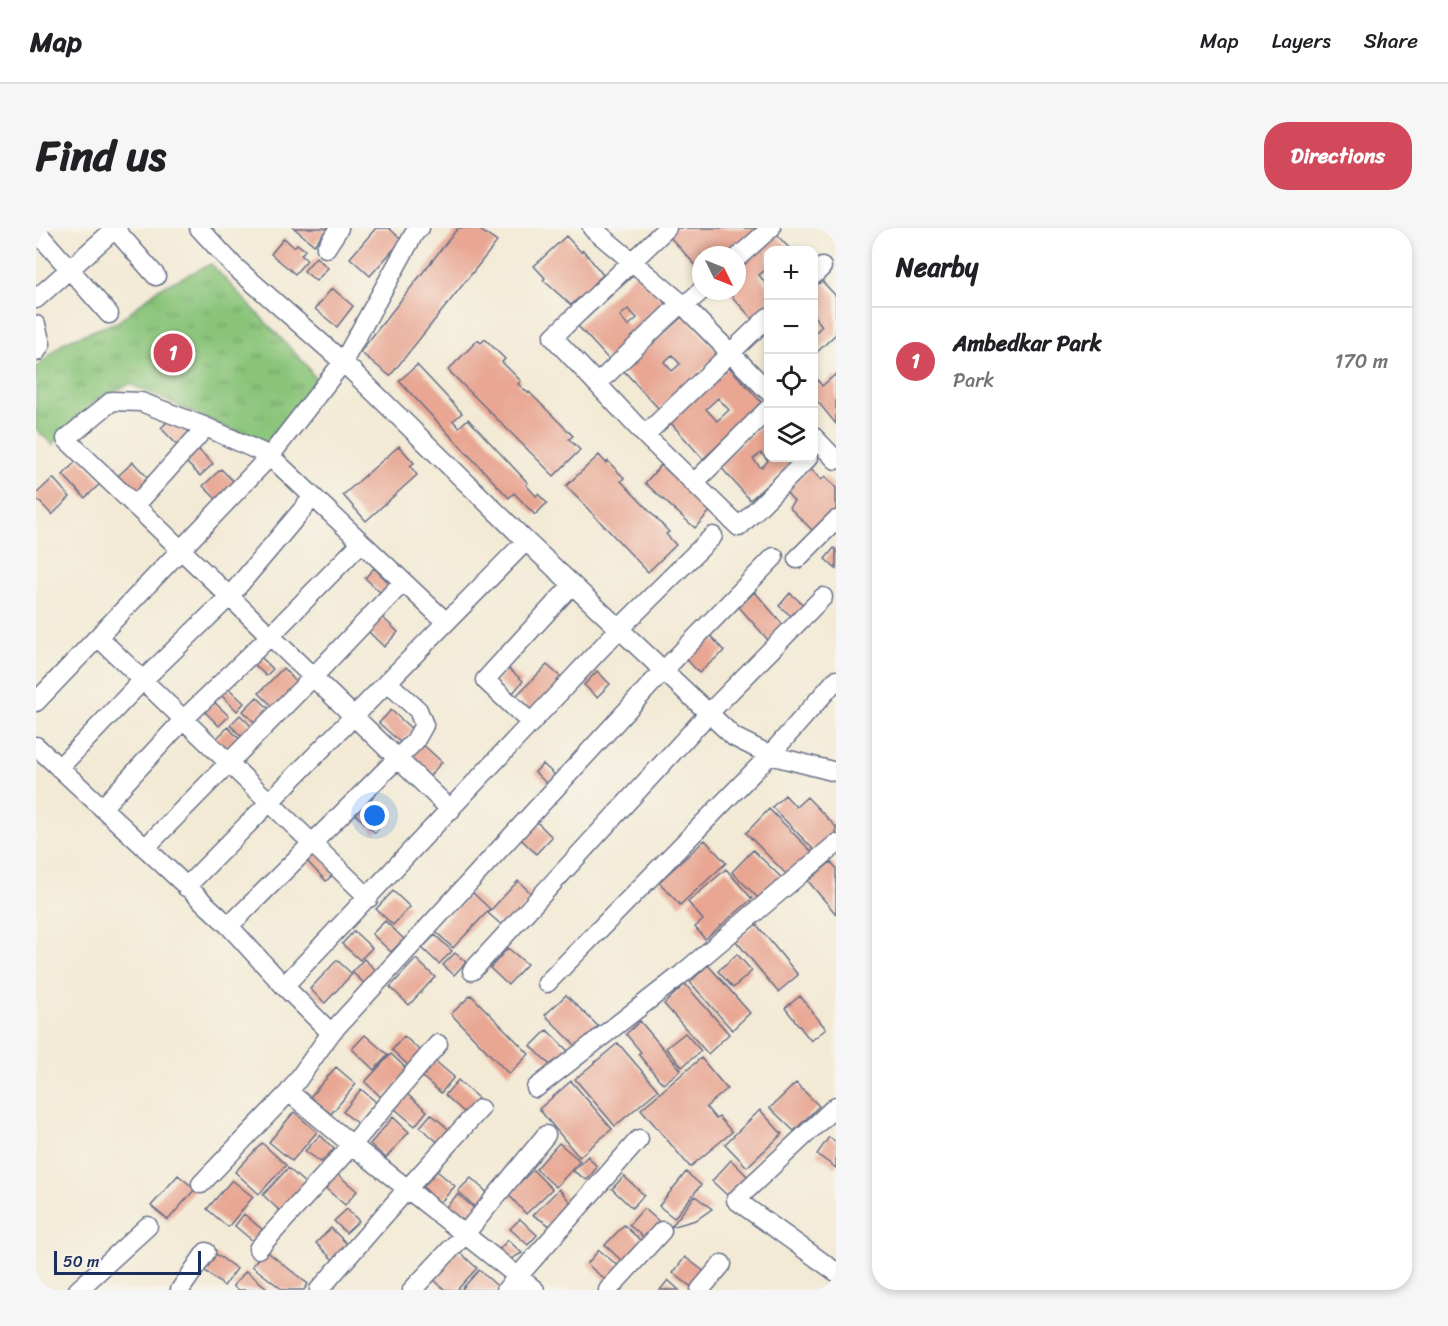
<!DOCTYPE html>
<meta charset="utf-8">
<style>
:root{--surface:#fff;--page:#f6f6f6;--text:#202124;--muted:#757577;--line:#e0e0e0;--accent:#d1495b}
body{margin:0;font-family:Sriracha,sans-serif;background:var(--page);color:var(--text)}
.controls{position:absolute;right:18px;top:18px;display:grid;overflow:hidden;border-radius:12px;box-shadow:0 3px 9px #0003}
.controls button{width:54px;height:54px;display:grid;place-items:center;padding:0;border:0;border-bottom:2px solid var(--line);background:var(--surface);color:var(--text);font:30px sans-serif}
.compass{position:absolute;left:656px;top:18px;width:54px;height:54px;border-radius:50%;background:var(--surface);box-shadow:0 3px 9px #0003;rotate:133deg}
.scale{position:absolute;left:18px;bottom:15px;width:147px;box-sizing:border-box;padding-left:6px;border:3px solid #1b2f5e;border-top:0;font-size:16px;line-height:21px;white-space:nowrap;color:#1b2f5e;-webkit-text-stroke:4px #f7f3e8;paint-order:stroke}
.you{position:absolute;left:339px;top:588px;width:21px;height:21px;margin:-15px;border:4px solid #fff;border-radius:50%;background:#1a73e8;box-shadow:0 0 0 9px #1a73e833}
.badge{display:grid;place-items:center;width:39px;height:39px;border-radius:50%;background:var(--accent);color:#fff;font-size:20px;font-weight:700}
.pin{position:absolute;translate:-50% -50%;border:3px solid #fff;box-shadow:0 2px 6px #0006}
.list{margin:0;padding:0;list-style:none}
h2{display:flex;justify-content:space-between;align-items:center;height:78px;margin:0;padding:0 24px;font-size:26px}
h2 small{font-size:20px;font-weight:400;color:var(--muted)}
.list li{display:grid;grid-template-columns:39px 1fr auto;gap:18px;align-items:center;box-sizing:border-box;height:108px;padding:0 24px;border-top:2px solid var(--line)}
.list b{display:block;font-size:22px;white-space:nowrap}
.list p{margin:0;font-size:20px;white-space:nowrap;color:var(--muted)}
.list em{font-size:20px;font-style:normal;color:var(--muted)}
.icon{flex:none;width:33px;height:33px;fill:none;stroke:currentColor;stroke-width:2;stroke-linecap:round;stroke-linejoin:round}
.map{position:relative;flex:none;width:800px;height:1062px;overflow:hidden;border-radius:24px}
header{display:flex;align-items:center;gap:36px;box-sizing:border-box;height:84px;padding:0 30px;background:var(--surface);border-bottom:2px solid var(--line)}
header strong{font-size:28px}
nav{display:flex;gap:33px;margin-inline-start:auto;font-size:21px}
.intro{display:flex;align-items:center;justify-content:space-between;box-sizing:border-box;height:144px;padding:0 36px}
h1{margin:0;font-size:42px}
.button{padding:15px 27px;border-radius:24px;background:var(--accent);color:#fff;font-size:21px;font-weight:700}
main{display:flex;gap:36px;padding:0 36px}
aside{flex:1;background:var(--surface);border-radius:24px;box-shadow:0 3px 9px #0003}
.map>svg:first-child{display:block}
.park{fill:url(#park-tufts);stroke:#527a6c;stroke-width:1.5}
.building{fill:#e8a693;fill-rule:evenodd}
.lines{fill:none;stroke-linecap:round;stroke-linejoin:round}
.minor-casing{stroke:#677088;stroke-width:21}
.minor{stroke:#fff;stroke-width:18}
</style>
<header>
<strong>Map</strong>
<nav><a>Map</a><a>Layers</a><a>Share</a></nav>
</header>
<div class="intro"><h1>Find us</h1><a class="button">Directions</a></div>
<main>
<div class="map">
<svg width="800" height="1062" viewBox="0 0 800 1062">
<defs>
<pattern id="park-tufts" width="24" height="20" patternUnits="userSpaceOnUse" patternTransform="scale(1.5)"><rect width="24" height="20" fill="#89c479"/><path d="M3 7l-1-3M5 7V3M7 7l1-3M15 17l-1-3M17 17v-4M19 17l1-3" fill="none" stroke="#6fa066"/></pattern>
</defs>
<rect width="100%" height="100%" fill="#f7f3e8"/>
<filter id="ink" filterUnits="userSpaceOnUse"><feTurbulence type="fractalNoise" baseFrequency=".0167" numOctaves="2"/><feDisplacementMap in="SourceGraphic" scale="12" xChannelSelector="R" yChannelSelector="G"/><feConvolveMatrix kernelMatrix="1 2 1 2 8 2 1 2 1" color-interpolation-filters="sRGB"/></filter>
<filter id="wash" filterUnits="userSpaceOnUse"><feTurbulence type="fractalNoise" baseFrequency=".008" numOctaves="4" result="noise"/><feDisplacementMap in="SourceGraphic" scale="24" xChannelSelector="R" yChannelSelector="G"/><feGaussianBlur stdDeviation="1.35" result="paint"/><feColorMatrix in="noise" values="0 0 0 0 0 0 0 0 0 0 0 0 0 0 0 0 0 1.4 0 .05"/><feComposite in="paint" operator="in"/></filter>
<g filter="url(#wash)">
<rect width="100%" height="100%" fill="#f3ead5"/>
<path class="park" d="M175 36 270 137 279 150 267 180 235 214H222L94 156 61 171 17 217 0 201V140L28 114 83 93 122 61Z"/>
<g id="blocks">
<path class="building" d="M258 0H289L291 1 278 17Z
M340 0H353L366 12 334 48 314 30Z
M422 0H441L461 14 354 148 324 124Z
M639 0H729L700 27H665V43L632 7Z
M736 2 755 22H732V43L731 41 723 47 732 59V81L719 94 691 63H701V34Z
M530 8 545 24 547 22 567 47 557 56 560 60 546 73 543 70 535 77 507 52 509 50 498 38Z
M248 10 258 19 261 16 269 22 265 27 271 32 259 46 235 26Z
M280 29 292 40 280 53 268 43Z
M601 44 635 81 576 135 542 98ZM592 81 601 90 592 98 584 88Z
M785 52 800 68V106L778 127V106L786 98 778 88V59Z
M296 60 317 78 301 99 279 81Z
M648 87 683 126 623 181 587 142ZM636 127 644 136 636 143 628 134Z
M449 111 469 131 466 134 485 153 482 156 492 165 493 164 537 208 533 211 544 222 518 248 412 142 442 112 445 115Z
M381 137 426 185 417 193 423 199 432 191 492 255 490 257 500 268 502 266 511 275 499 287 478 265 473 270 363 153Z
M693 139 727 176 667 231 633 193ZM682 170 693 182 681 193 670 181Z
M800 146V196L778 169V147L786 158Z
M137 188 153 203 143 219 125 200Z
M732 192V230H761L714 272 682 236ZM725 225 732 233 725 240 717 231Z
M363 218 378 235 374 238 381 247 330 293 307 267Z
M162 221 177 236 164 248 149 233Z
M563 227 570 235 572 233 588 250 585 253 633 304 630 306 640 317 612 344 530 258Z
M43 230 66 254 49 270 27 247Z
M97 234 115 253 101 267 82 248Z
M625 237 675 282 659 300 609 255Z
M774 240 785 252 789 248 800 260V285L788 296 786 293 776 302 753 279 758 273 750 264Z
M185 241 201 257 184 275 167 258Z
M17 250 34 269 16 287 0 270V266Z
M798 320 800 322V341L789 331Z
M338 340 355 357 346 366 329 350Z
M719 364 748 398 732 412 703 379Z
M754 365 771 380 760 392 743 378Z
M343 386 362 404 348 419 330 401Z
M672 405 688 423 663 445 647 427Z
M222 426 237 441 230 448 215 433Z
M511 437 528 452 497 484 480 468Z
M247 440 264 458 240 482 223 465Z
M472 440 487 453 476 466 461 453Z
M561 443 574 456 561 469 548 457Z
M192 460 208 475 201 483 185 467Z
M221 469 237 485 223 499 207 483Z
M177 473 193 488 183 498 168 483Z
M355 482 377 502 365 515 343 495Z
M204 487 219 502 209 512 194 497Z
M192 499 207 515 191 530 176 515Z
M382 512 406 534 391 551 367 528Z
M507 536 523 551 515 560 499 544Z
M329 565 342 578 340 580 351 591 339 605 314 581Z
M749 567 760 579 771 569 800 599V607L781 625 736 579Z
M733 581 778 626 754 650 710 605Z
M500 593 516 609 500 626 484 610Z
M669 612 690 635 644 677 623 654Z
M278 620 300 644 290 653 268 630Z
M717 622 747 651 726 674 696 644Z
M795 634 800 640V686L772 653Z
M690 641 716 671 669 711 659 699 667 692 652 674Z
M482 653 498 668 469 700 452 685Z
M357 663 374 679 357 697 340 681Z
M436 664 454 681 417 720 399 703Z
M349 693 368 711 355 724 336 706Z
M720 696 762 747 742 764 700 713Z
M318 703 336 720 324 732 306 716Z
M399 707 416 723 403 736 386 720Z
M472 720 491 736 472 757 454 740Z
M419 725 430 734 418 747 407 737Z
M701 726 716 743 697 760 682 743Z
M328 731 344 746 332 759 316 744Z
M380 731 399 749 373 777 354 759Z
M301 732 316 746 289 775 274 761Z
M672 737 714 785 696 802 654 754Z
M649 756 693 806 672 826 628 776Z
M435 767 493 826 473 846 415 786Z
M530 767 562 798 541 819 509 787Z
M764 768 790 801 775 813 749 780Z
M604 793 645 842 627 856 602 826 605 824 590 806Z
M511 802 536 827 520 843 495 818Z
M649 805 665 823 646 839 630 820Z
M329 807 352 827 338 842 316 821Z
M368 808 388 826 375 840 356 822Z
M582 815 622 862 579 898 539 851Z
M355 826 373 843 347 871 329 854Z
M665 830 691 861 670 879 680 891 683 889 696 904 654 939 605 881Z
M397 831 418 849 405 865 384 847Z
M300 839 320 856 295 886 274 869Z
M422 852 442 870 429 885 409 867Z
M535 853 576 901 543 929 503 881Z
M760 855 783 878 758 903 734 880Z
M325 861 340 874 322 896 307 884Z
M371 866 391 883 379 898 359 881Z
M724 882 746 906 711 939 689 916Z
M258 884 281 904 256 933 233 914Z
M395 886 416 904 405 917 384 899Z
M357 889 373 904 350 930 334 916Z
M284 907 298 921 285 934 269 923Z
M793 909 800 914V940L781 926Z
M226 915 250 937 223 966 199 944Z
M523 915 544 933 520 959 500 941Z
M552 928 561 939 551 952 537 943Z
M695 932 712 949 693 969 676 953Z
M252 940 271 957 245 984 227 967Z
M497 942 516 961 490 986 472 966Z
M401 943 419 958 404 975 387 959Z
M650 944 665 957 638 990 623 978Z
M300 945 321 963 309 977 288 959Z
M142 947 159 961 132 992 115 978Z
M588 948 608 967 596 980 576 961Z
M435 950 454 967 441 981 422 963Z
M196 952 217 969 192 999 171 981Z
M523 961 535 975 516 999 497 987Z
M422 966 441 983 428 998 409 980Z
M659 968 676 981 660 992 635 999Z
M608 980 627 997 613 1014 593 997Z
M311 981 323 993 310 1005 298 993Z
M208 986 228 1003 218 1014 199 998Z
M484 991 501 1007 492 1017 474 1001Z
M588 997 608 1016 589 1036 569 1017Z
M295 1000 316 1021 301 1036 280 1015Z
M472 1012 486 1025 473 1032 459 1026Z
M229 1022 272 1056 268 1062H247L216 1038Z
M421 1022 441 1040 421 1062H409L395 1049Z
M563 1022 586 1041 574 1056 551 1036Z
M180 1026 201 1041 188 1058 168 1042Z
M649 1029 670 1045 658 1061 637 1045Z
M443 1042 466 1062H425Z
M210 1043 231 1060 229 1062H202L197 1058Z
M632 1052 643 1062H624Z"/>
</g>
</g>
<g filter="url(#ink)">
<use href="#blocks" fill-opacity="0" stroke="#677088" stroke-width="1.5"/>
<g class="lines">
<defs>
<path id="minor" d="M78 0 120 48
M163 0 199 39 307 134 490 313 698 509 734 527 800 544
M556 0 645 75 732 163
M631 0 517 109 609 207 703 299 772 230
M0 3 73 86
M290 20 303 0
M701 30 735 0
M778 47 786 39
M0 71 80 0
M648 78 665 63
M0 97 5 116 0 124
M562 155 645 75
M170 199 105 174 76 173 30 211 415 582
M609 207 732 89
M778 209 800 232
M658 255 732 181
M99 278 170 199 234 228 410 394
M761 331 800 292
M62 409 333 670
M0 474 234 228 307 134 379 4 384 0
M495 495 449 452 536 357
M0 518 193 698 248 758 295 805
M23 540 107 452 193 369 277 269
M66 580 148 491 234 408 325 315
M109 620 277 449 367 354
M150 659 490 313
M193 698 379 513 388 497 382 482 351 454
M436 743 672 486 787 369
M511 755 734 527 800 452
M248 758 583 401 677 308
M500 860 646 746 800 616
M253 864 316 917 499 1062
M800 878 700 972 800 1044
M165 956 253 864 295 805 627 443 738 329
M222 1021 316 917 402 816
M42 1062 112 998
M144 1062 170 1024
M283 1062 371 961 444 881
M376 1062 429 1006 510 907
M470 1062 603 911
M572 1062 626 1003
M664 1062 686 1036"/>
</defs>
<use href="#minor" class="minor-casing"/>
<use href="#minor" class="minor"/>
</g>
</g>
</svg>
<div class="controls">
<button>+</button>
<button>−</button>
<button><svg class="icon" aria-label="locate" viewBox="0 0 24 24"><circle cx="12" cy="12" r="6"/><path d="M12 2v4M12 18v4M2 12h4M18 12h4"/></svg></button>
<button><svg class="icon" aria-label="layers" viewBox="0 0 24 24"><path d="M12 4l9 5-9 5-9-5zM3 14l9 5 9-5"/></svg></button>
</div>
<svg class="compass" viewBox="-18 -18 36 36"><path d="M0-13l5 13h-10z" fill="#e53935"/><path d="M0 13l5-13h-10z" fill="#757577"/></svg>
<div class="scale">50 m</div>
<div class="you"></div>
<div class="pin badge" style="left:137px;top:125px">1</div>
</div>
<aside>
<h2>Nearby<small></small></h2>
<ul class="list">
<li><span class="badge">1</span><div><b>Ambedkar Park</b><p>Park</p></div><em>170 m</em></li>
</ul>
</aside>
</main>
